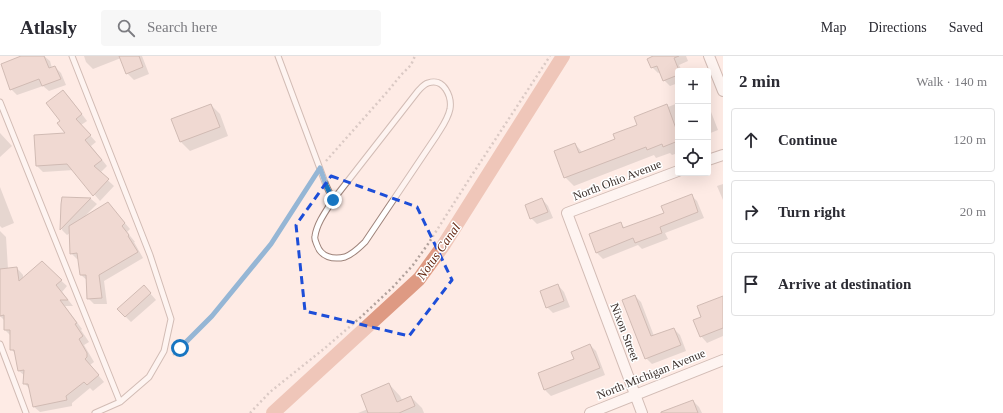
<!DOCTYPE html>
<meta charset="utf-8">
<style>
:root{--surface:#fff;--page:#f7f7f7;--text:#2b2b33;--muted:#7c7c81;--line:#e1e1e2}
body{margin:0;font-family:Georgia,serif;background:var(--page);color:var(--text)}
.controls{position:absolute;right:12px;top:12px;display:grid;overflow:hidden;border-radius:4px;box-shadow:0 4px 16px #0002}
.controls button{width:36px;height:36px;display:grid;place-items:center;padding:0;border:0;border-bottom:1px solid var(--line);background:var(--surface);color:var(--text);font:20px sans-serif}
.stop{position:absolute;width:12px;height:12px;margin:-9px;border:3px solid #1775c1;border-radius:50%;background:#fff}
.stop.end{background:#1775c1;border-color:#fff;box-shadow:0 1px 4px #0008}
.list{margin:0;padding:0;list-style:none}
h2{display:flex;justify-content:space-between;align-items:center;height:52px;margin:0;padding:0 16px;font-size:17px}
h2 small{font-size:13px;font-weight:400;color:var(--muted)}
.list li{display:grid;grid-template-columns:26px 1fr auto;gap:12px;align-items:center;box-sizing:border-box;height:64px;margin:0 8px 8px;padding:0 8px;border:1px solid var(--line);border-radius:4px}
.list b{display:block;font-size:15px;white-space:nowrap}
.list em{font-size:13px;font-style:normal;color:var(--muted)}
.icon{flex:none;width:22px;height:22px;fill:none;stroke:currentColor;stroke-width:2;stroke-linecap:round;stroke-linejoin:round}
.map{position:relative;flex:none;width:723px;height:357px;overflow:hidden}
header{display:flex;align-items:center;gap:24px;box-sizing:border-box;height:56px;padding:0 20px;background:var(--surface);border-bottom:1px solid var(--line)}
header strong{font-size:19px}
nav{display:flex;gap:22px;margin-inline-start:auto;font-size:14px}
.search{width:280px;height:36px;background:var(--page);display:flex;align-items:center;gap:10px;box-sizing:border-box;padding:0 14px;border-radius:4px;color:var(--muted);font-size:15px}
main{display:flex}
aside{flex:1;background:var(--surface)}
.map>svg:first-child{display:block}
.shadow{fill:#0003}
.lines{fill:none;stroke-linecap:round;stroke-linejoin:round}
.canal{stroke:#de9a83;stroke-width:14}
.building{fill:#e1c4ba;stroke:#9a8077}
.service-casing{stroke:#9e837a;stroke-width:7}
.minor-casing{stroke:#9e837a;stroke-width:12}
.path{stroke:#b1a19c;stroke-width:2.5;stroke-dasharray:2 3;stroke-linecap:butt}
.service{stroke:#fff;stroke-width:5}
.minor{stroke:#fff;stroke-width:10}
.route{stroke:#1775c1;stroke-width:5}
.marked{fill:none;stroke:#1d4ed8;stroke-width:3;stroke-dasharray:8 5;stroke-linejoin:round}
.labels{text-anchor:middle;stroke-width:3;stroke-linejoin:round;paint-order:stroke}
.street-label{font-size:12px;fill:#3a2f2b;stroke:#fff}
.water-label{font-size:13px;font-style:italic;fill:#652711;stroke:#fff}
</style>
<header>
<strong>Atlasly</strong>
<div class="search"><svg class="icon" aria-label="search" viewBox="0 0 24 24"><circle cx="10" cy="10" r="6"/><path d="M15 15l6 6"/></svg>Search here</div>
<nav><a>Map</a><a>Directions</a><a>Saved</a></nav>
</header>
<main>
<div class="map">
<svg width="723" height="357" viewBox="0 0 723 357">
<rect width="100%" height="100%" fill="#feebe5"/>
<path class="shadow" d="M24 0H44L50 5 52 12 55 11 61 17 66 29 49 35 43 30 17 39 11 33Z
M84 0H142L149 18 134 24 127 17 121 2 93 13 86 6Z
M656 0H686L688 5 679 9 682 15H678V27L670 30 664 24 660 16 658 17 652 11Z
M63 35 69 41 87 65 81 69 96 86 91 90 107 110 100 117 114 130 100 145 74 114 43 116 37 110 66 78 62 65Z
M678 47V97L672 99 670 97 656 102 654 99 574 130 565 121 575 88 583 97 616 84 668 51Z
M708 48 718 74 708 78Z
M211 49 220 58 228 80 190 95 181 86Z
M0 77 12 90 0 101Z
M723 128V144L717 130Z
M0 131 14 167 2 172 0 170Z
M691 139 697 145 704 162 665 177 668 183 642 193 638 189 603 203 597 197 590 179 620 167 626 173 665 157Z
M63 142 91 143 97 148 85 160 108 147 130 173 127 176 135 186H134L143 202 104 225 107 248H94L88 242V225L81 219 79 203H77L71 197 70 177 67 179 62 174Z
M542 143 548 150 553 162 537 168 531 162Z
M0 175 6 181 8 213 17 212 23 219V223L42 207 67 230 62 236 73 250H65L82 273 81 274 89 286 84 289 94 306 90 309 104 326 93 335 90 332 72 347V350L40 356 33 350 30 333 24 327 25 320 19 315 15 297 11 293V280L5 274V265L0 260Z
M558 229 564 236 570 251 553 257 547 251Z
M150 237 156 244 131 266 125 260Z
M635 240 641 246 654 280 674 273 680 279 686 295 652 308 646 302Z
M723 241V280L707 287 701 280 702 262Z
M590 289 596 295 605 319 551 340 545 334 539 318 575 304Z
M389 328 400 340 402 344 411 341 422 352 424 357H358L368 353Z
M693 345 699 351 702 357H666Z"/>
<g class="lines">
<path class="canal" d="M273 357 419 223 443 190 563 0"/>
</g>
<path class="building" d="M21 0H44L49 12 55 10 61 23 42 30 39 23 10 34 1 8Z
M119 0H139L143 11 126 18Z
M653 0H679L674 2 678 12V19L663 25 657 10 651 12 647 3Z
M63 34 82 58 76 63 91 79 85 84 102 104 94 110 109 123 93 140 67 108 36 110 34 79 65 77 57 67 60 65 46 47Z
M211 48 220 71 180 86 171 63Z
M667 48 678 78V85L663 91 662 88 647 94 646 91 564 122 554 95 575 87 579 97 615 83 613 78 637 69 634 61Z
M692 138 698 156 660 171 662 177 635 187 633 182 596 197 589 178 621 166 623 172 664 157 661 150Z
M62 141 91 142 60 174 61 148Z
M542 142 548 156 530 163 525 149Z
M108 146 125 167 122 170 129 179 128 180 138 196 99 219 102 242 87 243 86 219H80L77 197 70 198 69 170Z
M42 205 62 224 56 229 68 244H60L77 267 75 268 83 280 79 283 87 297V301L85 303 99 319 87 329 84 326 66 340 67 344 33 351 28 328H23L24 314 18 315 14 294H10V274H4V259L0 260V213L17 211 19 225Z
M558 228 564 245 546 252 540 235Z
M144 229 151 237 125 261 117 253Z
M635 239 651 280 674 272 681 289 645 303 622 244Z
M723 240V272L700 281 693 264 701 261 697 250Z
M590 288 600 312 544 334 538 317 574 303 571 296Z
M389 327 397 346 411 340 415 350 399 357H368L361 339Z
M693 344 698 357H661V356Z"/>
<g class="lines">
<defs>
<path id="service" d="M72 0 150 199 171 263 164 295 149 321 120 346 95 357
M278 0 326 129 333 144 418 35C421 32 424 28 428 27 444 21 452 41 450 53 448 63 442 71 437 79L365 186C359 192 353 198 345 201 333 204 321 201 317 189 316 186 314 183 315 180 317 167 326 155 333 144
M0 46 120 346
M0 288 26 357"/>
<path id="minor" d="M709 0 723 35
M708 104 723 99
M590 357 723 304
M642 357 567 157 678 115"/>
</defs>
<use href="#service" class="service-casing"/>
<use href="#minor" class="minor-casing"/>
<path class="path" d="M326 105 388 35 401 19 411 9 415 0
M173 299 212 260 271 188 314 120
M250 357 270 336 325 292 362 260 393 231 413 209 428 188 470 122 550 0"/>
<use href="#service" class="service"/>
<use href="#minor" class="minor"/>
</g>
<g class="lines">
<path class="route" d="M180 292 212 260 271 188 320 112 326 129 333 144"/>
</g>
<path d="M0 0H723V357H0ZM331 120 417 151 452 224 409 280 305 255 296 169Z" fill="#feebe5" fill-opacity=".55" fill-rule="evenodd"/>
<path class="marked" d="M331 120 417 151 452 224 409 280 305 255 296 169Z"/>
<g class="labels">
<g class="street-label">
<text transform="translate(617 124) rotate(-21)" y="4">North Ohio Avenue</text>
<text transform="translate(625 276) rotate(69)" y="4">Nixon Street</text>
<text transform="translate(651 318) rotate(-22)" y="4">North Michigan Avenue</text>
</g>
<g class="water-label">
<text transform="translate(438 195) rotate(-55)" y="5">Notus Canal</text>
</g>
</g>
</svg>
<div class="controls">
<button>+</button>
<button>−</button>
<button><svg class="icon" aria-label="locate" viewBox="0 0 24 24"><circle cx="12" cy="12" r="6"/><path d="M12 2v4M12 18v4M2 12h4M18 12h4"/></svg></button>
</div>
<div class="stop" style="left:180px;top:292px"></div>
<div class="stop end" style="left:333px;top:144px"></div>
</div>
<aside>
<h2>2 min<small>Walk · 140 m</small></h2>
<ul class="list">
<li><svg class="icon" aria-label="ahead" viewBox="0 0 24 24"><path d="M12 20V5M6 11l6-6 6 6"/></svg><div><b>Continue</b></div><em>120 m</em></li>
<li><svg class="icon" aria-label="right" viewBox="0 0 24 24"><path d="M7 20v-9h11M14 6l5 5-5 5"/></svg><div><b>Turn right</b></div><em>20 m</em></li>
<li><svg class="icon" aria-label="arrive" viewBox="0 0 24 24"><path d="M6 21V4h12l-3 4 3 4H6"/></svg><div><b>Arrive at destination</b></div></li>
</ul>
</aside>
</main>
